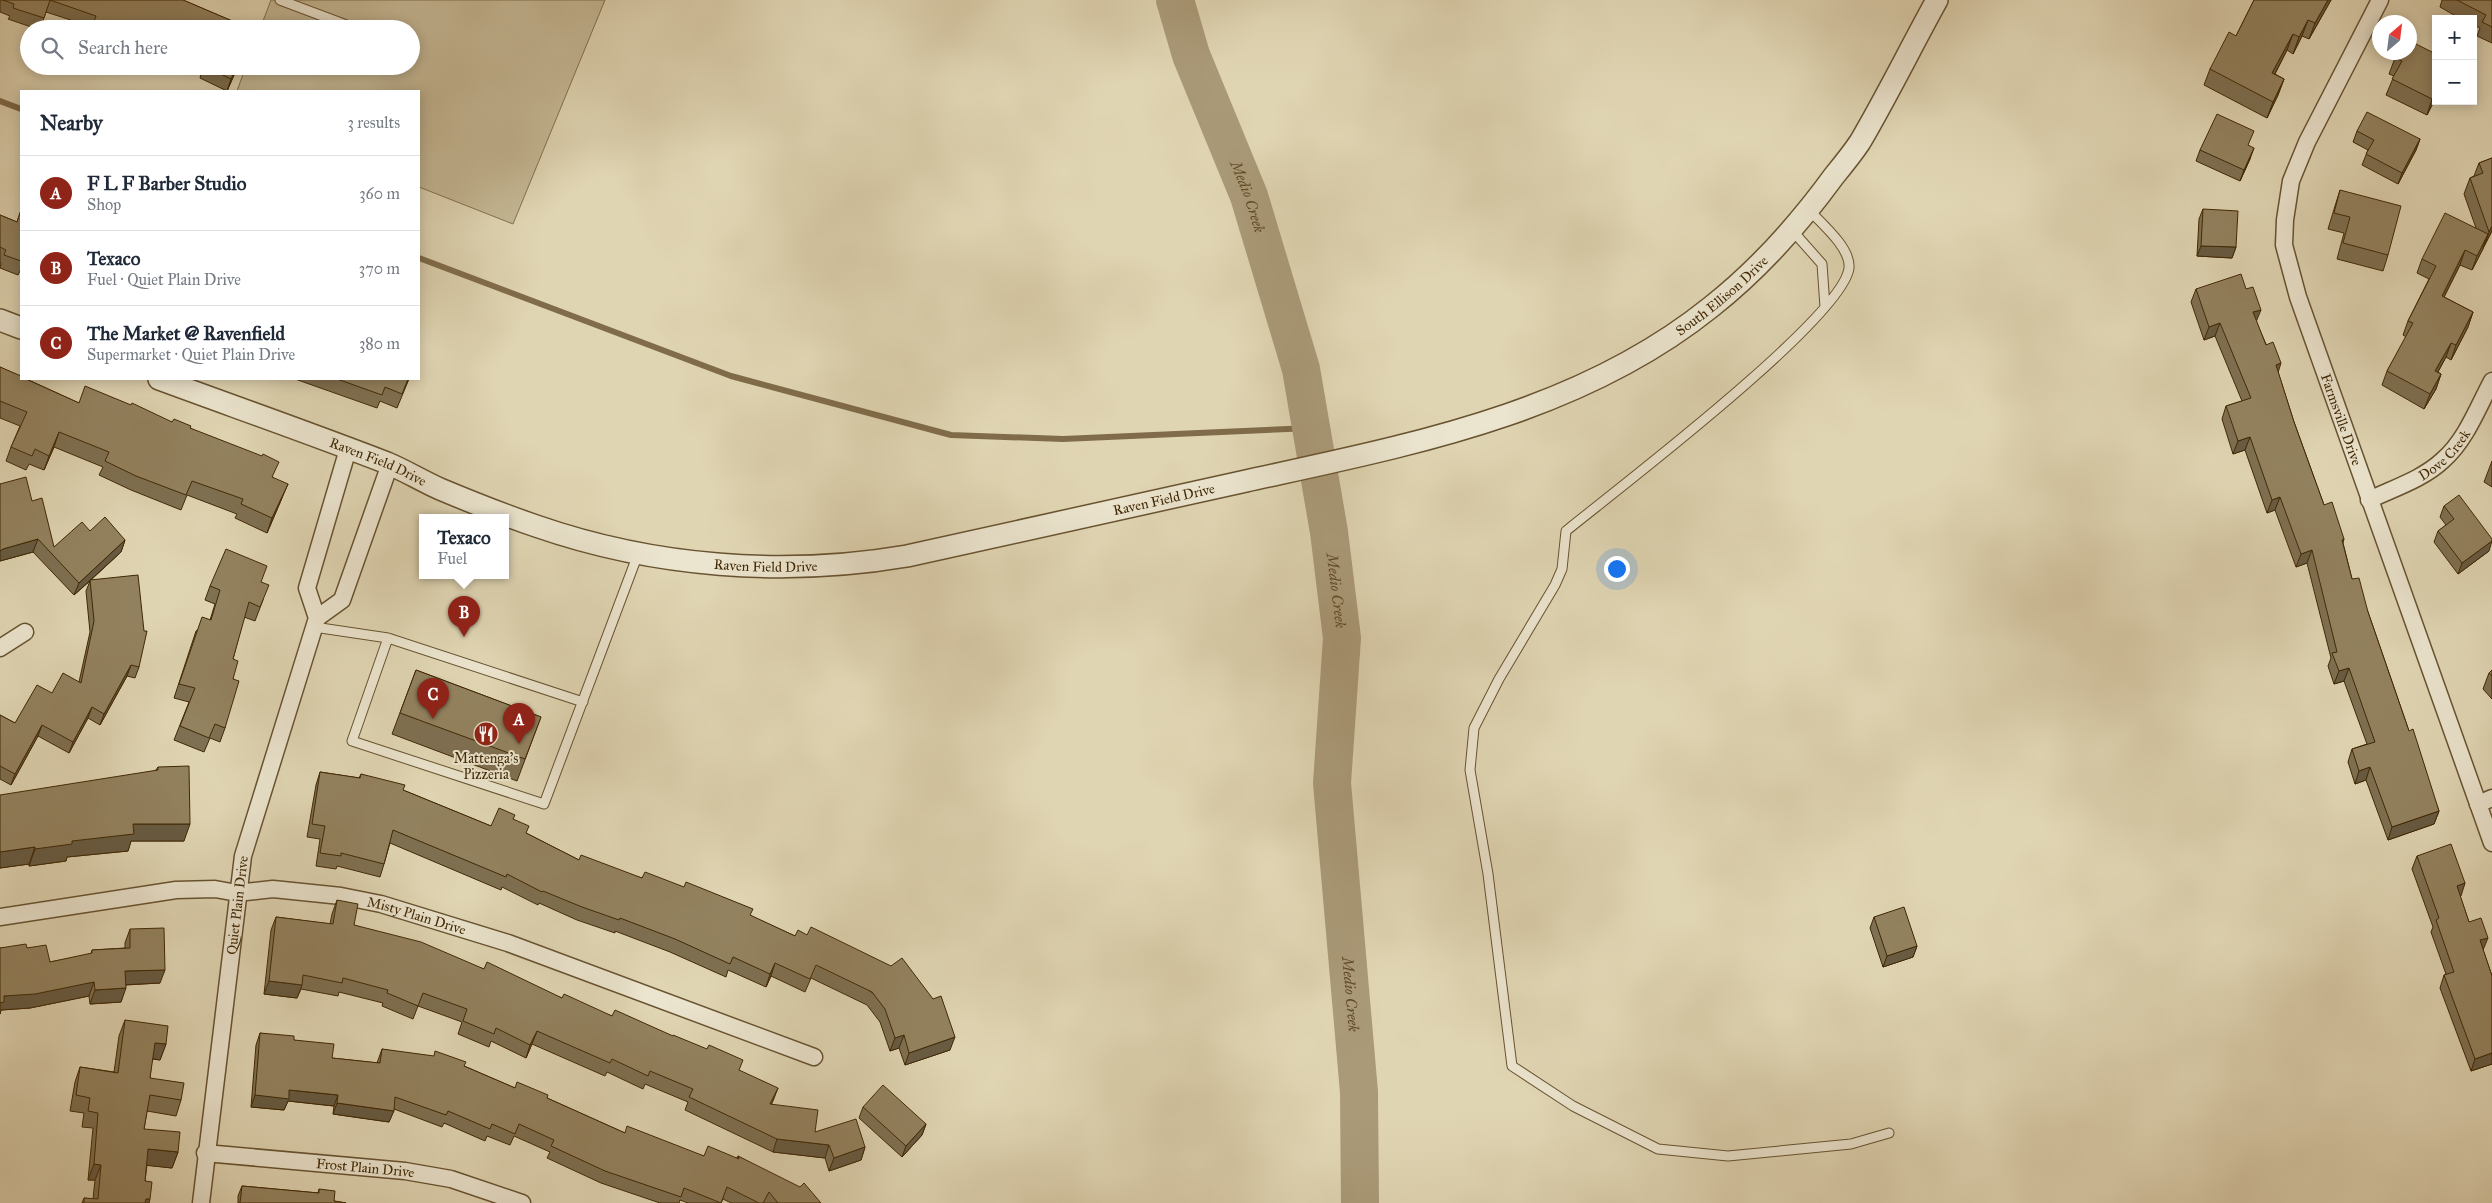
<!DOCTYPE html>
<meta charset="utf-8">
<style>
:root{--surface:#fff;--page:#f6f6f7;--text:#1f2937;--muted:#747a83;--line:#e0e1e3;--accent:#8f2418}
body{margin:0;font-family:"IM FELL Great Primer",serif;background:var(--page);color:var(--text)}
.controls{position:absolute;right:15px;top:15px;display:grid;overflow:hidden;border-radius:0px;box-shadow:0 2px 12px #0003}
.controls button{width:45px;height:45px;display:grid;place-items:center;padding:0;border:0;border-bottom:1px solid var(--line);background:var(--surface);color:var(--text);font:25px sans-serif}
.compass{position:absolute;left:2372px;top:15px;width:45px;height:45px;border-radius:50%;background:var(--surface);box-shadow:0 2px 12px #0003;rotate:28deg}
.you{position:absolute;left:1616px;top:568px;width:18px;height:18px;margin:-12px;border:4px solid #fff;border-radius:50%;background:#1a73e8;box-shadow:0 0 0 8px #1a73e833}
.badge{display:grid;place-items:center;width:32px;height:32px;border-radius:50%;background:var(--accent);color:#fff;font-size:16px;font-weight:700}
.pin{position:absolute;translate:-50% -41px;filter:drop-shadow(0 1px 2px #0008)}
.pin::after{content:'';position:absolute;top:26px;width:18px;height:15px;background:inherit;clip-path:polygon(0 0,100% 0,50% 100%)}
.popup{position:absolute;left:419px;top:514px;width:90px;height:65px;box-sizing:border-box;display:grid;place-content:center;border-radius:0px;background:var(--surface);filter:drop-shadow(0 1px 4px #0005);font-size:16px;white-space:nowrap;color:var(--muted)}
.popup b{font-size:19px;color:var(--text)}
.popup::after{content:'';position:absolute;left:50%;top:100%;margin-left:-10px;border:10px solid transparent;border-top-color:var(--surface)}
.list{margin:0;padding:0;list-style:none}
h2{display:flex;justify-content:space-between;align-items:center;height:65px;margin:0;padding:0 20px;font-size:21px}
h2 small{font-size:16px;font-weight:400;color:var(--muted)}
.list li{display:grid;grid-template-columns:32px 1fr auto;gap:15px;align-items:center;box-sizing:border-box;height:75px;padding:0 20px;border-top:1px solid var(--line)}
.list b{display:block;font-size:19px;white-space:nowrap}
.list p{margin:0;font-size:16px;white-space:nowrap;color:var(--muted)}
.list em{font-size:16px;font-style:normal;color:var(--muted)}
.icon{flex:none;width:28px;height:28px;fill:none;stroke:currentColor;stroke-width:2;stroke-linecap:round;stroke-linejoin:round}
.map{position:relative;flex:none;width:2492px;height:1203px;overflow:hidden}
.search{position:absolute;background:var(--surface);box-shadow:0 2px 12px #0003;left:20px;top:20px;width:400px;height:55px;display:flex;align-items:center;gap:12px;box-sizing:border-box;padding:0 18px;border-radius:28px;color:var(--muted);font-size:19px}
.panel{position:absolute;background:var(--surface);box-shadow:0 2px 12px #0003;left:20px;top:90px;width:400px;height:290px;border-radius:0px}
.map>svg:first-child{display:block}
.green{fill:#c5b895;stroke:#82704c}
.lines{fill:none;stroke-linecap:round;stroke-linejoin:round}
.stream{stroke:#806c4a;stroke-width:6}
.river{stroke:#aa9a78;stroke-width:38}
.service-casing{stroke:#685330;stroke-width:11}
.minor-casing{stroke:#685330;stroke-width:19}
.tertiary-casing{stroke:#685330;stroke-width:24}
.service{stroke:#ebe4ce;stroke-width:9}
.minor{stroke:#ebe4ce;stroke-width:16}
.tertiary{stroke:#ebe4ce;stroke-width:21}
.wall{fill:#7e7052;stroke:#402804}
.shaded-wall{fill:#675b42;stroke:#402804}
.building{fill:#93825f;stroke:#402804}
.labels{text-anchor:middle;stroke-width:4;stroke-linejoin:round;paint-order:stroke}
.street-label{font-size:14px;fill:#402804;stroke:#ebe4ce}
.poi-label{font-size:14px;fill:#402804;stroke:#ebe4ce}
.water-label{font-size:15px;font-style:italic;fill:#604a27;stroke:#ebe4ce}
</style>
<div class="map">
<svg width="2492" height="1203" viewBox="0 0 2492 1203">
<rect width="100%" height="100%" fill="#e0d5b3"/>
<filter id="stains"><feTurbulence type="fractalNoise" baseFrequency=".004" numOctaves="4"/><feColorMatrix values="0 0 0 0 .2 0 0 0 0 .09 0 0 0 0 .02 0 0 0 .5 -.17"/></filter>
<radialGradient id="worn" r=".72"><stop offset=".6" stop-color="#630" stop-opacity="0"/><stop offset="1" stop-color="#630" stop-opacity=".3"/></radialGradient>
<path class="green" d="M271 0H605L513 224 419 187V91H237L246 66H411V29H260Z"/>
<g class="lines">
<path class="stream" d="M0 101 21 109
M419 258 731 376 951 435 1063 439 1311 428"/>
<path class="river" id="s1" d="M1175 0 1191 55 1249 196 1301 369 1329 532 1342 638 1332 783 1359 1092 1360 1203"/>
<defs>
<path id="service" d="M280 0 357 29
M1809 210C1821 223 1851 248 1849 268 1843 318 1615 491 1566 531L1562 569 1555 585 1499 679 1474 728 1470 770 1488 874 1512 1066 1573 1106 1658 1149 1728 1156 1851 1144 1889 1133
M1791 229 1822 264 1825 307
M314 627 388 638 352 741 544 804 638 554
M388 638 583 702"/>
<g id="minor">
<path id="s2" d="M2380 0 2307 142 2291 181 2285 220 2284 245 2298 297 2492 843"/>
<path id="s3" d="M2369 500C2394 488 2423 479 2443 460 2466 440 2478 407 2492 381"/>
<path d="M317 618 342 600 390 464"/>
<path d="M0 648 25 632"/>
<path d="M2478 804 2492 798"/>
<path id="s4" d="M0 917 176 890 215 889 237 893 273 889 341 896 381 904 508 943 814 1057"/>
<path id="s5" d="M205 1153 405 1171 451 1179 522 1203"/>
<path id="s6" d="M201 1203 243 856 317 618 307 588 348 449"/>
</g>
<g id="tertiary">
<path d="M0 320 21 328"/>
<path id="s7" d="M159 379C235 407 312 434 387 463 406 471 422 481 440 489 471 502 504 515 536 526 654 567 784 577 907 556 1020 531 1133 506 1246 481 1409 445 1578 414 1711 307 1758 270 1799 224 1834 176 1843 165 1852 154 1860 142 1887 96 1911 47 1937 0"/>
</g>
</defs>
<use href="#service" class="service-casing"/>
<use href="#minor" class="minor-casing"/>
<use href="#tertiary" class="tertiary-casing"/>
<use href="#service" class="service"/>
<use href="#minor" class="minor"/>
<use href="#tertiary" class="tertiary"/>
</g>
<path class="wall" d="M0 0H183L251 29H91L92 27 46 12 40 29H37L8 19 10 16 0 12Z
M2254 0H2331L2309 39 2302 36 2293 54 2287 50 2275 74 2284 79 2278 95 2267 118 2204 85 2210 69 2236 36Z
M2442 0H2492V43L2477 36 2480 28 2473 25V19H2461L2440 7Z
M2436 54V97L2427 115 2386 95 2394 76 2389 74 2395 58Z
M200 66H238L227 91 200 78 203 67Z
M2357 131 2420 139 2416 150 2398 184 2362 165 2368 150 2353 142Z
M2248 146 2250 159 2240 181 2196 161 2200 150Z
M2492 158V231L2472 270 2460 265 2444 297 2473 312 2468 327 2451 360 2446 357 2438 372 2441 374 2436 389 2424 409 2382 385 2387 371 2406 337 2403 335 2408 321 2429 279 2417 273 2422 259 2476 228 2464 194 2470 178 2474 176 2479 163Z
M2340 190 2388 255 2383 271 2337 259 2344 233 2328 229 2335 206Z
M2203 209 2236 247 2232 258 2197 256 2199 219Z
M21 210V269L18 275 0 268 1 263H0V215L17 222Z
M2196 289 2256 321 2278 372 2294 422 2324 505 2344 539 2343 543 2352 579 2368 612 2409 731 2439 811 2434 824 2388 840 2366 780 2355 784 2348 762 2352 749 2367 744 2344 681 2334 684 2328 666 2331 658 2307 563 2296 567 2275 510 2267 513 2245 450 2233 454 2222 419 2226 406 2242 401 2215 336 2204 340 2191 302Z
M0 367 79 403 172 422 190 428 273 477 282 498 267 533 235 518 237 514 187 495 181 510 131 490 99 475 103 467 54 447 44 470 29 464 26 470 6 461 11 447 20 426 0 418Z
M295 379H409L397 408 380 401 377 408Z
M2492 461V487L2484 482Z
M0 484 32 501 54 547 90 531 125 540 121 552 91 580 139 667 135 678 127 676 100 725 88 718 69 753 38 736 11 785 0 779V715L15 723 52 693 79 682 90 632 86 591 90 581 74 595 33 552 0 561Z
M2444 506 2489 551 2458 574 2434 542 2438 531 2446 525 2440 517Z
M261 582 263 600 255 621 244 617 233 659V679L225 728 220 742 210 738 204 752 174 740 189 702 174 698 196 631 210 620 215 604 205 600 210 586Z
M416 670 541 717 517 781 392 734Z
M2492 670V699L2483 689 2489 673Z
M158 767 184 841H131L128 851 67 857 66 861 29 866V864L0 868 156 770Z
M320 772 359 778 361 774 403 790 491 826 514 819 526 833 579 860 642 878 751 916 795 936 950 1050 905 1065 899 1048 890 1051 880 1022 867 1005 811 978 805 992 771 976 766 987 728 970 726 977 670 952 615 931V933L577 920 539 903 538 905 502 887 501 890 390 843 384 864 380 877 337 866 336 869 316 866 320 839 307 837 316 785Z
M2417 856 2465 883 2460 896 2469 922 2483 950 2492 976V1064L2471 1071 2440 988 2444 975 2446 974 2431 932 2433 927 2412 869Z
M337 900 354 925 484 969 562 998 612 1016 739 1070 772 1104 815 1132 865 1147 861 1160 829 1171 825 1158 773 1152 685 1110 688 1102 645 1084 643 1089 607 1072 605 1076 532 1044 526 1058 491 1041 489 1047 458 1034 462 1022 418 1006 413 1019 382 1006 383 1003 339 992 338 996 301 989 297 998 264 994 271 930 276 917 330 924 332 914Z
M1874 917 1917 946 1913 957 1883 967 1870 928Z
M130 929 160 983 126 985 121 1002 90 1004 89 996 30 1008 1 1010 0 1014V948H27L50 962 91 954 92 950 125 948V943Z
M125 1020 166 1044 160 1060 152 1059 150 1078 181 1100 176 1116 147 1111 144 1129 178 1152 172 1168 147 1165 145 1181 149 1203H82L84 1198 93 1199 95 1180H88L93 1128 82 1127 84 1113 70 1111 75 1082 80 1067 114 1072 119 1036Z
M260 1033 294 1040 332 1058 377 1063 382 1049 464 1066 515 1088 547 1098 625 1133 704 1156 737 1158 738 1156 821 1203H731L723 1199 721 1203H688L680 1200 679 1203H660L601 1183 547 1158 550 1152 514 1136 510 1145 487 1136 485 1141 444 1123 442 1127 394 1109 389 1122 333 1114 334 1106 288 1101 284 1110 251 1107 256 1045Z
M863 1107 926 1124 922 1135 902 1157 859 1118Z
M242 1186 318 1193 319 1189 334 1201 346 1203H238V1196Z"/>
<path class="shaded-wall" d="M2328 0H2331L2309 39 2315 23Z
M2308 20 2302 36 2293 54 2299 37Z
M2293 34 2287 50 2267 89 2272 73Z
M237 66H238L227 91 231 79Z
M2284 79 2278 95 2267 118 2273 102Z
M2436 92V97L2427 115 2432 99Z
M2420 139 2416 150 2398 184 2402 173Z
M2254 148 2250 159 2240 181 2244 170Z
M2492 226V231L2483 248 2489 232Z
M2488 234 2483 249 2472 270 2477 256Z
M2201 246 2236 247 2232 258 2197 256Z
M2465 250 2460 265 2437 311 2442 296Z
M2261 310 2256 322 2253 312Z
M2473 312 2468 327 2451 360 2456 345Z
M2220 323 2215 336 2204 340 2209 327Z
M2451 343 2446 357 2430 386 2435 371Z
M2281 363 2277 376 2276 365Z
M2441 374 2436 389 2424 409 2430 394Z
M59 432 54 447 44 470 49 456Z
M2250 437 2245 450 2233 454 2238 441Z
M288 484 267 533 272 518Z
M2280 497 2275 510 2267 513 2272 500Z
M38 539 33 552 0 561V551L3 549Z
M125 540 121 552 74 595 79 583Z
M2492 541 2489 551 2458 574 2462 563Z
M2312 550 2307 563 2296 567 2301 554Z
M131 665 127 676 100 725 104 714Z
M2349 668 2344 681 2334 684 2339 671Z
M92 707 88 718 69 753 73 742Z
M42 725 38 736 11 785 15 774Z
M2370 767 2366 780 2355 784 2359 771Z
M2439 811 2434 824 2388 840 2392 827Z
M133 824H190L184 841H131L128 851 67 857 66 861 29 866 35 849 72 841Z
M35 847 29 864 0 868V852Z
M2465 883 2461 896 2452 899 2457 886Z
M2488 938 2483 950 2480 940Z
M1917 946 1913 957 1883 967 1887 956Z
M775 963 771 976 766 987 770 974Z
M165 970 160 983 120 985 125 971Z
M269 981 302 985 297 998 264 994Z
M94 982 89 996 30 1008 1 1010 0 1014V1003L4 996Z
M126 988 121 1002 90 1004 95 990Z
M537 1031 532 1044 526 1058 530 1045Z
M904 1035 899 1048 890 1051 895 1038Z
M955 1037 950 1050 905 1065 909 1053Z
M155 1043 166 1044 160 1060 149 1058Z
M2492 1053V1064L2471 1071 2475 1059Z
M778 1088 773 1101 765 1117 770 1104Z
M289 1090 338 1095 334 1106 288 1101 284 1110 251 1107 255 1095Z
M337 1103 394 1111 389 1122 333 1114Z
M926 1124 922 1135 902 1157 906 1146Z
M777 1139 829 1145 825 1158 773 1152Z
M865 1147 861 1160 829 1171 834 1158Z
M148 1149 178 1152 172 1168 143 1165Z
M94 1164 101 1165 95 1180H88Z
M146 1199H150L149 1203H144Z"/>
<path class="building" d="M3 0H50L44 18 13 8 14 4Z
M50 0H183L251 29H138L127 24 125 29H105L93 24 96 16Z
M2254 0H2328L2315 23 2308 20 2299 37 2293 34 2272 73 2284 79 2273 102 2210 69 2229 32 2236 36Z
M2457 0H2492V27L2482 22 2486 15Z
M2410 41 2436 54V92L2432 99 2392 79 2402 61 2395 58 2397 52H2410Z
M204 66H237L231 79Z
M2367 112 2420 139 2402 173 2366 154 2374 140 2357 131Z
M2217 114 2254 131 2248 145 2254 148 2244 170 2200 150Z
M2492 158V226L2489 232 2470 178 2483 173 2479 163Z
M2340 190 2401 206 2388 255 2343 243 2350 217 2334 213Z
M2203 209 2238 211 2236 247 2201 246Z
M21 210V261L4 255 6 250 0 247V215L17 222Z
M2445 213 2488 234 2477 256 2465 250 2442 296 2473 312 2456 345 2451 343 2435 371 2441 374 2430 394 2387 371 2413 323 2408 321 2436 266 2422 259Z
M2241 274 2246 289 2253 287 2261 310 2253 312 2266 345 2273 342 2281 363 2276 365 2294 422 2324 505 2332 502 2344 539 2342 540 2352 579 2359 578 2368 612 2409 731 2413 729 2439 811 2392 827 2370 767 2359 771 2352 749 2375 742 2349 668 2339 671 2332 653 2337 652 2312 550 2301 554 2280 497 2272 500 2250 437 2238 441 2226 406 2251 398 2220 323 2209 327 2196 289Z
M0 367 21 376V379H26L79 403 85 386 131 405 132 403 172 422 174 419 191 426 190 428 262 456 263 454 279 462 272 477 288 484 272 518 241 504 243 499 192 481 186 495 136 476 105 461 109 452 59 432 49 456 35 449 32 456 11 447 27 412 0 401Z
M337 379H408L402 394 385 387 382 395Z
M26 477 32 501 42 498 54 547 82 522 90 531 105 517 125 540 79 583 38 539 3 549 0 551V484Z
M2459 495 2492 539V541L2462 563 2438 531 2454 519 2444 506Z
M226 549 267 566 261 582 269 585 260 607 249 602 233 659 238 661 233 679 239 681 225 728 215 724 209 738 180 726 195 688 179 684 202 617 211 620 220 590 210 586Z
M138 575 144 631H147L139 667 131 665 104 714 92 707 73 742 42 725 15 774 0 766V715L15 723 37 685 52 693 63 673 81 683 94 621 90 580Z
M416 670 541 717 525 759 400 713Z
M2492 670V676L2489 673Z
M189 766 190 824H133L134 834 72 841V844L35 849V847L0 852V795L158 770V767Z
M320 772 360 778 361 774 405 785 403 790 491 826 499 808 515 815 513 819 529 826 526 833 579 860 581 855 642 878 645 872 684 887 686 882 753 909 750 915 795 936 798 930 807 935 811 927 891 966 902 958 933 999 941 996 955 1037 909 1053 904 1035 895 1038 885 1009 872 992 816 965 810 979 775 963 770 974 733 957 730 964 675 939 620 918 619 920 582 907 543 891 542 892 507 874 506 877 393 830 384 864 341 853V856L320 853 325 826 312 824Z
M2451 844 2465 883 2457 886 2469 922 2481 918 2488 938 2480 940 2492 976V1053L2475 1059 2444 975 2454 972 2436 920 2439 918 2417 856Z
M337 900 358 904 354 925 421 942 484 969 487 962 562 998 564 994 612 1016 615 1010 673 1036V1035L707 1049 709 1045 743 1060 739 1070 778 1088 770 1104 818 1110 815 1132 856 1119 865 1147 834 1158 829 1145 777 1139 689 1097 693 1089 650 1071 648 1076 612 1059 610 1063 537 1031 530 1045 496 1028 494 1034 463 1021 467 1009 423 993 418 1006 387 993 388 990 343 978 342 983 303 975 302 985 269 981 276 917 333 924Z
M1904 907 1917 946 1887 956 1874 917Z
M164 928 165 970 125 971 126 988 95 990 94 982 35 994 4 996V1002L0 1003V948L26 944 27 948 46 945 50 962 92 953V950L130 948V929Z
M125 1020 168 1026 166 1044 155 1043 150 1078 184 1083 181 1100 150 1095 144 1129 180 1132 178 1152 148 1149 145 1181 152 1182 150 1199H146L145 1203H84V1198L98 1199 101 1165 94 1164 98 1113 88 1111 90 1098 76 1095 80 1067 118 1073Z
M260 1033 294 1036V1040L334 1044 332 1058 380 1063 382 1049 434 1056 435 1051 466 1062 464 1066 515 1088 517 1082 548 1095 547 1098 625 1133 627 1126 704 1156 708 1146 739 1159 738 1156 800 1187 804 1183 821 1203H778L769 1192 763 1203H759L727 1187 721 1203 684 1188 681 1197 605 1171 551 1146 554 1140 519 1124 515 1134 492 1124 490 1129 448 1111 446 1115 395 1097 394 1111 337 1103 338 1095 289 1090V1099L255 1095Z
M883 1085 926 1124 906 1146 863 1107Z
M242 1186 319 1193V1189L335 1191 334 1201 346 1203H240Z"/>
<defs>
<symbol id="restaurant-disc" viewBox="-11 -11 22 22"><circle r="9.5" fill="#8f2418" stroke="#ebe4ce"/><path d="M-5-6h1v4h1v-4h1v4h1v-4h1v5L-1.5 .5V6h-2V.5L-5-1ZM5-6V6H3V1.5H1.5Q1.5-4 5-6Z" fill="#fff"/></symbol>
</defs>
<g fill-rule="evenodd">
<use href="#restaurant-disc" x="472" y="720" width="28" height="28"/>
</g>
<g class="labels">
<g class="street-label">
<text dy="5" stroke="none"><textPath href="#s7" startOffset="1645">South Ellison Drive</textPath></text>
<text dy="5" stroke="none"><textPath href="#s2" startOffset="450">Farmsville Drive</textPath></text>
<text dy="5" stroke="none"><textPath href="#s3" startOffset="89">Dove Creek</textPath></text>
<text dy="5" stroke="none"><textPath href="#s7" startOffset="234">Raven Field Drive</textPath></text>
<text dy="5" stroke="none"><textPath href="#s7" startOffset="1044">Raven Field Drive</textPath></text>
<text dy="5" stroke="none"><textPath href="#s7" startOffset="639">Raven Field Drive</textPath></text>
<text dy="5" stroke="none"><textPath href="#s6" startOffset="300">Quiet Plain Drive</textPath></text>
<text dy="5" stroke="none"><textPath href="#s4" startOffset="422">Misty Plain Drive</textPath></text>
<text dy="5" stroke="none"><textPath href="#s5" startOffset="161">Frost Plain Drive</textPath></text>
</g>
<g class="poi-label">
<text x="486" y="763">Mattenga’s<tspan x="486" dy="16">Pizzeria</tspan></text>
</g>
<g class="water-label">
<text dy="5" stroke="none"><textPath href="#s1" startOffset="210">Medio Creek</textPath></text>
<text dy="5" stroke="none"><textPath href="#s1" startOffset="615">Medio Creek</textPath></text>
<text dy="5" stroke="none"><textPath href="#s1" startOffset="1020">Medio Creek</textPath></text>
</g>
</g>
<rect width="100%" height="100%" filter="url(#stains)"/>
<rect width="100%" height="100%" fill="url(#worn)"/>
</svg>
<div class="controls">
<button>+</button>
<button>−</button>
</div>
<svg class="compass" viewBox="-18 -18 36 36"><path d="M0-13l5 13h-10z" fill="#e53935"/><path d="M0 13l5-13h-10z" fill="#747a83"/></svg>
<div class="you"></div>
<div class="pin badge" style="left:519px;top:744px">A</div>
<div class="pin badge" style="left:464px;top:637px">B</div>
<div class="popup"><b>Texaco</b>Fuel</div>
<div class="pin badge" style="left:433px;top:719px">C</div>
<div class="search"><svg class="icon" aria-label="search" viewBox="0 0 24 24"><circle cx="10" cy="10" r="6"/><path d="M15 15l6 6"/></svg>Search here</div>
<section class="panel">
<h2>Nearby<small>3 results</small></h2>
<ul class="list">
<li><span class="badge">A</span><div><b>F L F Barber Studio</b><p>Shop</p></div><em>360 m</em></li>
<li><span class="badge">B</span><div><b>Texaco</b><p>Fuel · Quiet Plain Drive</p></div><em>370 m</em></li>
<li><span class="badge">C</span><div><b>The Market @ Ravenfield</b><p>Supermarket · Quiet Plain Drive</p></div><em>380 m</em></li>
</ul>
</section>
</div>
